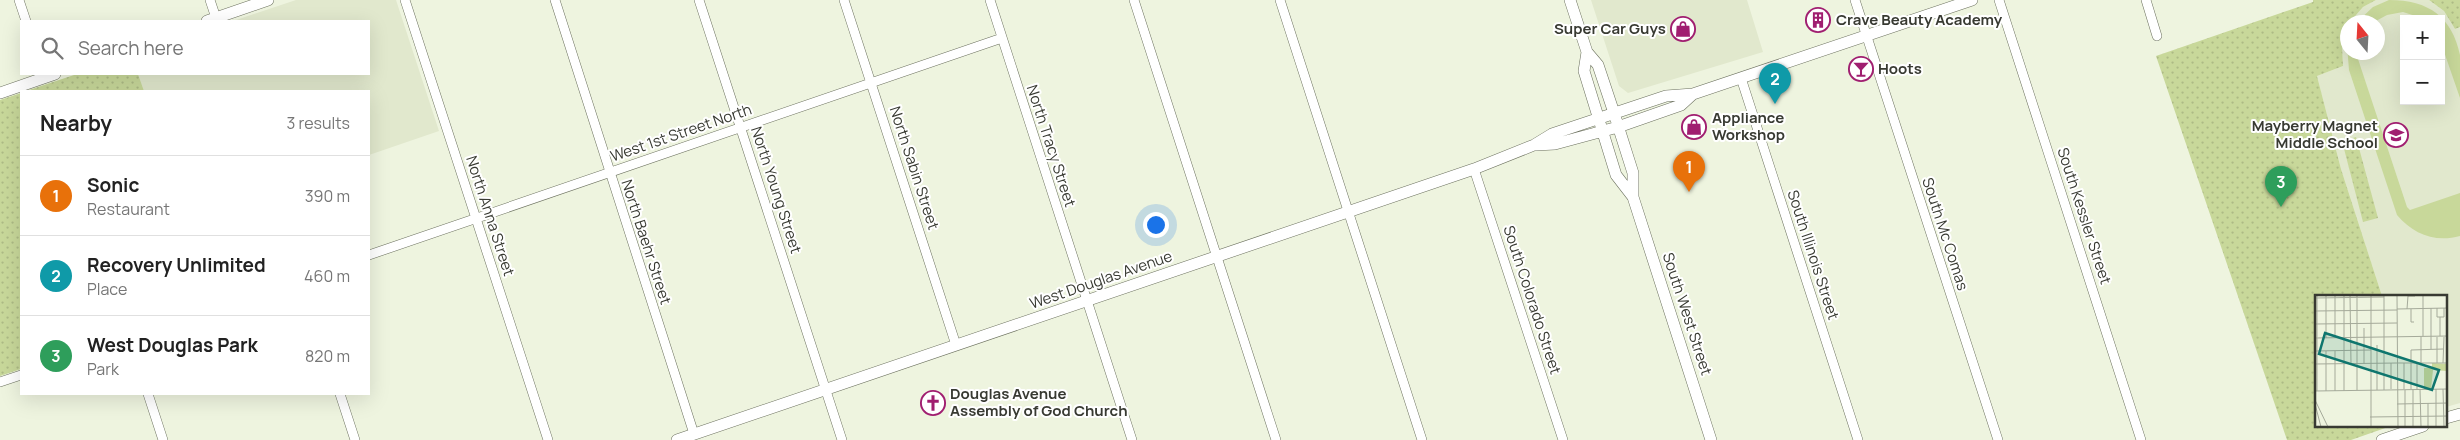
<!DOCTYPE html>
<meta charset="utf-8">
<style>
:root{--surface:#fff;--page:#f2f2f2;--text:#222;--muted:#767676;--line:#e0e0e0;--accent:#1a73e8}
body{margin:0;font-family:Manrope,sans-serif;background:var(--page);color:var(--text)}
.controls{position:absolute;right:15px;top:15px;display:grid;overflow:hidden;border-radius:0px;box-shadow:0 5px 20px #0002}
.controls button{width:45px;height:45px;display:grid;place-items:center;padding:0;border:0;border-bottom:1px solid var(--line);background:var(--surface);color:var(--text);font:25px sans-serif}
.compass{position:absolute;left:2340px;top:15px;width:45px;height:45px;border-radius:50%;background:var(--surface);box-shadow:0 5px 20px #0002;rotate:342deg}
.you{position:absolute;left:1155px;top:224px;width:18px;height:18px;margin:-12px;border:4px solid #fff;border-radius:50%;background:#1a73e8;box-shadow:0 0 0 8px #1a73e833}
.badge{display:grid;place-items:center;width:32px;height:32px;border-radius:50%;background:var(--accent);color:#fff;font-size:16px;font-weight:700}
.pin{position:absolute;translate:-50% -41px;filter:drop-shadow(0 1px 2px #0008)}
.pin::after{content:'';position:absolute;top:26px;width:18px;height:15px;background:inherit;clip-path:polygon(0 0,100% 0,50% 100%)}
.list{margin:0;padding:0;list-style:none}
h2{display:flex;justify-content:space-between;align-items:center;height:65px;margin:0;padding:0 20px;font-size:21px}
h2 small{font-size:16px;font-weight:400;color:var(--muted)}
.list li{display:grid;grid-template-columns:32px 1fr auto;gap:15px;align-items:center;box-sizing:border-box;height:80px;padding:0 20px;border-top:1px solid var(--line)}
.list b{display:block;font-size:19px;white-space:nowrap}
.list p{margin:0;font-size:16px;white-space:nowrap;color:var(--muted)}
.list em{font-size:16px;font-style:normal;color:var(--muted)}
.icon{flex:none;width:28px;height:28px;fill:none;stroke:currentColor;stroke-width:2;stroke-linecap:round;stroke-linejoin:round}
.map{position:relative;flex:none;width:2460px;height:440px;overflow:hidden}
.search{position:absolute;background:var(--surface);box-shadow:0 5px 20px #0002;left:20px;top:20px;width:350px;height:55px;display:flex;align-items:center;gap:12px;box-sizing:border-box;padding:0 18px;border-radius:0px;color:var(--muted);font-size:19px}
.panel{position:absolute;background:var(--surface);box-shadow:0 5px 20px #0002;left:20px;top:90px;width:350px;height:305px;border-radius:0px}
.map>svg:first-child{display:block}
.built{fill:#e1e8cd;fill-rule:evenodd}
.grass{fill:#c8d89a}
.park{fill:url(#park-dots)}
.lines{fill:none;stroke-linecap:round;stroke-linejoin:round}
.street-casing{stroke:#6c715f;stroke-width:10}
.secondary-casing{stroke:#6c715f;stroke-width:12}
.street{stroke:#fff;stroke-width:9}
.secondary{stroke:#fff;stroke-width:11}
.labels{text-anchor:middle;stroke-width:4;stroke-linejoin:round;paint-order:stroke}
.poi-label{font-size:15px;font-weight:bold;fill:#383a32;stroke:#fff;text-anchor:start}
.street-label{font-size:15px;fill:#383a32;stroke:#fff}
.inset-road{fill:none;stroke:#a5aa9a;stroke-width:1}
.view{fill:#0f766e;fill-opacity:0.15;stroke:#0f766e;stroke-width:2.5}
.inset-edge{fill:none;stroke:#383a32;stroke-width:2.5}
</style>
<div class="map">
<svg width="2460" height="440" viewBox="0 0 2460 440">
<defs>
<pattern id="park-dots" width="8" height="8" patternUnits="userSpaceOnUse" patternTransform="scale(1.25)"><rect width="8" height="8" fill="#c8d89a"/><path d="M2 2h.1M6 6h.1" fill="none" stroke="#adba85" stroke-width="1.8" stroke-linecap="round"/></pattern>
</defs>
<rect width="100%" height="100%" fill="#eef4df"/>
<path class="built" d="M296 0H396L439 131 369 155V91H144L138 74H369V21H233Z
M1591 0H1747L1763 52 1628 93 1619 86Z
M2376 0H2429L2444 11 2455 29 2460 27V403L2446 407V296H2382L2341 169 2317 76 2343 66 2342 44 2347 27 2348 52H2378V22H2350L2363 7ZM2404 19H2441V101H2404Z"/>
<path class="grass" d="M2389 0C2429 0 2452 17 2460 55 2460 68 2460 84 2460 98L2441 43V19H2425L2403 12 2387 15 2374 22H2357L2373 7Z
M2347 45 2348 52 2359 53 2358 59 2407 207 2410 210 2460 193V236C2435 243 2413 234 2397 215L2349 70Z"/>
<path class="park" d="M2313 0H2376L2363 7 2350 22H2348L2342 44 2343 66 2317 76 2341 169 2382 296H2316V426H2391L2351 440H2287L2156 56 2313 2Z
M2429 0H2460V27L2455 29 2444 11Z
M77 74H138L144 91H26Z
M21 93V369L0 376V100Z
M2356 137 2378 218 2363 222 2342 141Z"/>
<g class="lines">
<defs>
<path id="street" d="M19 0 26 21
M210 0 216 18
M405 0 548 440
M555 0 694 434
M699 0 842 440
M844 0 956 345
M990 0 1132 440
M1134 0 1276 440
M1280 0 1422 440
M1855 0 1998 440
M1999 0 2141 440
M2146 0 2157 36
M1741 78 1858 440
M1474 169 1563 440
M369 255 1002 38
M0 382 21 375
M148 394 163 440
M340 394 355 440"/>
<path id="secondary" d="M1570 0 1587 52 1598 65 1614 113 1633 173V197L1711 440
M207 21 268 0
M1587 52 1584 71 1616 175 1633 197
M0 93 55 74
M1536 145 1555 144 1618 127 1681 105 1693 94
M2446 418 2460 414
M677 440 1474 169 1534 145 1552 134 1666 96 1693 94 1972 0
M2382 440 2423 426"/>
</defs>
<use href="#street" class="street-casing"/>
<use href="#secondary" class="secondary-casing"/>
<use href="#street" class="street"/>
<use href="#secondary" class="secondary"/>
</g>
<defs>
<symbol id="building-ring" viewBox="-11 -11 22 22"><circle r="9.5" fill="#fff" stroke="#a01e70" stroke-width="1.5"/><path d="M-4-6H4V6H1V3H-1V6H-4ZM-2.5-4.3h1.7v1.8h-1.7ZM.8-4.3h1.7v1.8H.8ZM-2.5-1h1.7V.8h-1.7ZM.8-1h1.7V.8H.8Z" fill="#a01e70"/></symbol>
<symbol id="shop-ring" viewBox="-11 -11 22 22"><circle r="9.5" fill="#fff" stroke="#a01e70" stroke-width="1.5"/><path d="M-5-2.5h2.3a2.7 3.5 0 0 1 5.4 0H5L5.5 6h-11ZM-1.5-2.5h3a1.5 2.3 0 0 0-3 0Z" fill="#a01e70"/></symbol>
<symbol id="bar-ring" viewBox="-11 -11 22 22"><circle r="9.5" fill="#fff" stroke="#a01e70" stroke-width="1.5"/><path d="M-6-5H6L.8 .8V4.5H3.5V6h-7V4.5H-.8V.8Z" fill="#a01e70"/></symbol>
<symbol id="school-ring" viewBox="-11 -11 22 22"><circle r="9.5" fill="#fff" stroke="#a01e70" stroke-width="1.5"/><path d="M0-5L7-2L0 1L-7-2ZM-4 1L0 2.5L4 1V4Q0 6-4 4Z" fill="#a01e70"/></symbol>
<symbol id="church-ring" viewBox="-11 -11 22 22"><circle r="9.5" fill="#fff" stroke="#a01e70" stroke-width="1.5"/><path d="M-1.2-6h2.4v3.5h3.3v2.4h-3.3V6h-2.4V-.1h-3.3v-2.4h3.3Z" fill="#a01e70"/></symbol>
</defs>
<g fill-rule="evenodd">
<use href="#building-ring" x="1804" y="6" width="28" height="28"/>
<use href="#shop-ring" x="1669" y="15" width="28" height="28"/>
<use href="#bar-ring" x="1847" y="55" width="28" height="28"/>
<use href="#shop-ring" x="1680" y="113" width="28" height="28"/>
<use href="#school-ring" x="2382" y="121" width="28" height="28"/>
<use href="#church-ring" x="919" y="389" width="28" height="28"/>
</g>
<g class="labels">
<g class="poi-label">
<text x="1836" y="25">Crave Beauty Academy</text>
<text x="1666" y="34" text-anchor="end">Super Car Guys</text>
<text x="1878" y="74">Hoots</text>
<text x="1712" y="123">Appliance<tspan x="1712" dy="17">Workshop</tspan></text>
<text x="2378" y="131" text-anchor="end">Mayberry Magnet<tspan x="2378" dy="17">Middle School</tspan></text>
<text x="950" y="399">Douglas Avenue<tspan x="950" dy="17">Assembly of God Church</tspan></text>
</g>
<g class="street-label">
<text transform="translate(681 133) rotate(-19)" y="5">West 1st Street North</text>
<text transform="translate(1051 146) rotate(72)" y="5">North Tracy Street</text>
<text transform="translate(914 168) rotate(72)" y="5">North Sabin Street</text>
<text transform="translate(776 190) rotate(72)" y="5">North Young Street</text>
<text transform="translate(490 216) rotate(72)" y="5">North Anna Street</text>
<text transform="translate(2084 216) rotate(72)" y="5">South Kessler Street</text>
<text transform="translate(1945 234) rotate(72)" y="5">South Mc Comas</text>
<text transform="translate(646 242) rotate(72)" y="5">North Baehr Street</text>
<text transform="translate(1813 255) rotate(72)" y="5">South Illinois Street</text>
<text transform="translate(1101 280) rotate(-19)" y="5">West Douglas Avenue</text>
<text transform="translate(1532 300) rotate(72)" y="5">South Colorado Street</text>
<text transform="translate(1687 314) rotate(72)" y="5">South West Street</text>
</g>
</g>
<g transform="translate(2315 295)">
<rect width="132" height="132" fill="#eef4df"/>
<path d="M117 68 132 69V76L118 75 116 94H109V73H117Z" fill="#c8d89a"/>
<path class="inset-road" d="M2 0V96M11 0V43M20 0V42M29 0V96M35 0 36 69M42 0V95M56 0V132M69 0V95M82 0 83 132M108 0V41M0 3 69 2M122 13V22H129V13M82 14 133 13M92 14 93 1H100M96 14V27H99M0 16 82 15M0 29 82 28M49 33V69M125 41V22M122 42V68M0 43 133 41M62 50V95M116 54V13M0 56 56 55M11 56V96M20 56V96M76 68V94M82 68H133M106 68V42M128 68 129 42M0 69 82 68M89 94V68M96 94V55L128 54M98 94V132M102 94V68M105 94 106 132M121 94V132M128 94 129 132M72 95 133 94M90 95V132M0 96 72 95M0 105 13 132M113 108V132M0 109 6 132M82 109 133 108M55 122 133 121"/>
<path class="view" d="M10 38 124 75 117 95 4 59Z"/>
<rect width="132" height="132" class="inset-edge"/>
</g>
</svg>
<div class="controls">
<button>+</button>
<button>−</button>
</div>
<svg class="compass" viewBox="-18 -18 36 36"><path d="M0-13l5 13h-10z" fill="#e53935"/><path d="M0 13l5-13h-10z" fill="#767676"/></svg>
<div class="you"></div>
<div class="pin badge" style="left:1689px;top:192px;background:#e8710a">1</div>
<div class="pin badge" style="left:1775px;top:104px;background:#0f9aa8">2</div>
<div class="pin badge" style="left:2281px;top:207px;background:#2e9e5b">3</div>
<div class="search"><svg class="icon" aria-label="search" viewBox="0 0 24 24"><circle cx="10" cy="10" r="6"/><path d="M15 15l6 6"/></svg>Search here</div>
<section class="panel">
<h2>Nearby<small>3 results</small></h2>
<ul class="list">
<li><span class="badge" style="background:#e8710a">1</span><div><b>Sonic</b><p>Restaurant</p></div><em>390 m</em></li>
<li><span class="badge" style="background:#0f9aa8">2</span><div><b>Recovery Unlimited</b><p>Place</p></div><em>460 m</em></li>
<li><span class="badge" style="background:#2e9e5b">3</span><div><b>West Douglas Park</b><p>Park</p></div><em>820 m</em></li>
</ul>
</section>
</div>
